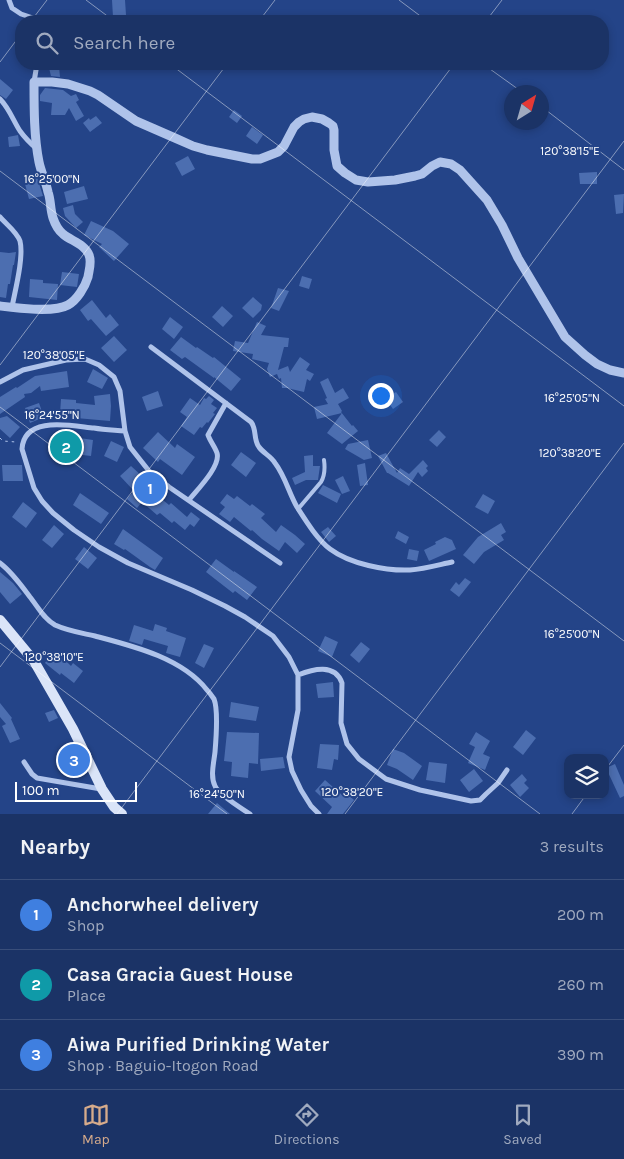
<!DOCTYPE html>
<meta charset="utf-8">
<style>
:root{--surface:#1b3366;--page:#283f6f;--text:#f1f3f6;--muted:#a0aabf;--line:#394e7a;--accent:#d6ab8b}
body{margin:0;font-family:Karla,sans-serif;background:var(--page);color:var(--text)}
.controls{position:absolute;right:15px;bottom:15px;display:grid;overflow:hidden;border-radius:10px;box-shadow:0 2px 8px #0003}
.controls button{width:45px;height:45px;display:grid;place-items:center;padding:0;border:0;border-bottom:1px solid var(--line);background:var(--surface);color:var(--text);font:25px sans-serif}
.compass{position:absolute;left:504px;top:85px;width:45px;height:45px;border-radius:50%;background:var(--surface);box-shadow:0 2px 8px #0003;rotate:37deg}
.scale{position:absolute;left:15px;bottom:12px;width:122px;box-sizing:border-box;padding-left:5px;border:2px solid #fff;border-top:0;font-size:14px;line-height:18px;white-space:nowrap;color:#fff;-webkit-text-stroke:4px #244488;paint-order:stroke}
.you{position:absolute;left:380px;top:395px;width:18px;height:18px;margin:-12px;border:4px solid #fff;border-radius:50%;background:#1a73e8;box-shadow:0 0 0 8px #1a73e833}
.badge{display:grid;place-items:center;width:32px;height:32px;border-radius:50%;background:var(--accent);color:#fff;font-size:16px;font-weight:700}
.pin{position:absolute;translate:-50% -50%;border:2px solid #fff;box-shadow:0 1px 5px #0006}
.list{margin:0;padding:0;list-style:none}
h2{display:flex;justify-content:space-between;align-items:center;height:65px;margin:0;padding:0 20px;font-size:21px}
h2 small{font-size:16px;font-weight:400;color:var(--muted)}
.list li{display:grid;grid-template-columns:32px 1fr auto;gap:15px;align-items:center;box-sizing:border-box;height:70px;padding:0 20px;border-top:1px solid var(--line)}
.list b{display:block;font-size:19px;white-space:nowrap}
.list p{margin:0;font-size:16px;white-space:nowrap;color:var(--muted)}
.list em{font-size:16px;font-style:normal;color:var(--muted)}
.icon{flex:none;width:28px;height:28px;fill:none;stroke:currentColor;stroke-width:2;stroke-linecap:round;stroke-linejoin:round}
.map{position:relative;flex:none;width:624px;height:814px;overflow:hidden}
.search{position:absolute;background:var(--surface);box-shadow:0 2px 8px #0003;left:15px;right:15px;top:15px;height:55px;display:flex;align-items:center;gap:12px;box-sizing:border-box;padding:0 18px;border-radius:20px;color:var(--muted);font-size:19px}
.sheet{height:275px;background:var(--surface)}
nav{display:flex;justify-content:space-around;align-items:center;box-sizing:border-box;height:70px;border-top:1px solid var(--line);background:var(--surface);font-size:14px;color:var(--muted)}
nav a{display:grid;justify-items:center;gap:2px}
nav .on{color:var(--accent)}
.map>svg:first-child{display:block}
.building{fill:#4c6eb0}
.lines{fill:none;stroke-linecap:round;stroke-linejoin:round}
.path{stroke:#afc3ea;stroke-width:1;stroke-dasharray:2.5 4;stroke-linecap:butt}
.service{stroke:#afc3ea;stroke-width:4}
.minor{stroke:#afc3ea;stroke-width:5}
.tertiary{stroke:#afc3ea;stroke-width:9}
.secondary{stroke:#dae4f8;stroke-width:10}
.ticks{fill:none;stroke:#fff;stroke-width:1;stroke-opacity:0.45}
.ticks-label{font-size:12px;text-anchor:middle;fill:#fff;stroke:#244488;stroke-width:4;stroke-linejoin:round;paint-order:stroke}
</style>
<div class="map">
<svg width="624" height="814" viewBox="0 0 624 814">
<rect width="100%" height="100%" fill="#244488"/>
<path class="building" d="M112 0H125L126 15H128V21H110L109 17H113Z
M59 66 60 77 51 76 49 68Z
M0 79 13 90 6 99 0 95Z
M45 88 63 90 71 96 76 94 79 100 76 102 84 116 76 121 69 108 65 115H51L52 103 40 101V95Z
M234 110 242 116 237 123 229 117Z
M96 116 102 123 90 132 83 123 89 118 90 120Z
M252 127 263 135 257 144 246 136Z
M18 135 20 146 9 147 8 137Z
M188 156 195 169 182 176 175 163Z
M597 172V184H580L579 173Z
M37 177 43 196 29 199 24 180Z
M84 186 88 199 67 204 64 192Z
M624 194 623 213 616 214 614 195Z
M73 205 75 214 83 222 76 228 65 216 63 208Z
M91 221 113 231 129 244 114 261 99 247 102 244 84 235Z
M0 252 9 253 16 252 14 265H13L10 284H8L6 298 0 297Z
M62 272 79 274 77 287 60 285Z
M302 276 312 279 309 289 299 286Z
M30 279 43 280V283L58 284 57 300 29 297Z
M278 288 289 291 279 311 271 308Z
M253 297 262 305 261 310 253 318 242 308Z
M92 300 106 318 110 314 119 325 106 336 91 319 88 321 80 310Z
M222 306 233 316 223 327 212 317Z
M170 317 183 327 174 339 162 329Z
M257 322 266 326 261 335 289 338 288 347H284L278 370 288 366 290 372 300 357 310 364 306 370 314 374 310 381 307 379 304 392 287 388H282L281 378 279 379 277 374 270 377 267 369 269 363 252 359 253 354 233 351 235 341 248 343Z
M114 336 127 350 114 362 101 348Z
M181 337 196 348 197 347 213 358 214 357 241 379 231 391 214 377V378L185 357 182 359 170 350Z
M93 369 108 378 102 389 87 382Z
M67 371 69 387 41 391 40 386 31 393 24 394 25 397 0 414V397L16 387 17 388 35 376Z
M328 378 335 393 343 388 349 398 338 404 342 411 341 412 352 426 353 425 358 431 342 444 327 433 342 413 317 419 314 407 328 404 325 399 327 398 320 382Z
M158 391 163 406 147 411 142 397Z
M396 392 403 402 393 409 386 399Z
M110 394 111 406 110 421 76 418V415L60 414 61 399 76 400V403L95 405 94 396Z
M209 396 214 400 211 404 217 408 213 413 215 414 208 423 207 422 202 428 200 427 194 435 181 426 187 417 180 412 190 398 200 405 204 398 206 399Z
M39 403 44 417 30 423 25 408Z
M7 416 20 427 10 438 0 429V418Z
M439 430 446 437 437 447 429 440Z
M158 432 175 448 177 444 195 457 182 475 160 459 158 462 143 448Z
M58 437H73L93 440 91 456 74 454V456H58Z
M368 440 372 458 364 460 345 449 348 444Z
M111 441 124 447 117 462 104 456Z
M241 452 256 463 246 477 231 465Z
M386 453 397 473 400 468 409 474 423 460 428 466 426 468 428 471 422 477 418 472 409 486 388 473H387L378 456Z
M313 455V466H320L318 480H306L295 485 292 478 305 472 304 456Z
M365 463 368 485 360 486 357 465Z
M2 465H22L23 481H3Z
M131 466 143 477 141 479 153 489 152 491 169 505 171 503 187 517 191 512 200 519 194 527 190 524 185 530 174 521 172 523 160 513 157 515 142 502 137 508 127 499 134 491 120 476Z
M343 476 350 491 342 494 335 480Z
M323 485 341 494 337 503 318 493Z
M80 493 109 513 101 524 73 505Z
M227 494 234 499 237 496 250 506 252 504 265 514 261 518 276 532 281 525 295 535 305 544 297 553 285 542 279 551 262 539 252 530 251 531 234 517 230 522 219 514 225 507 220 503Z
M483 494 495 501 488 514 475 507Z
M23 502 37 513 26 528 12 517Z
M501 523 506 532 501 535 504 540 484 552 474 564 463 555 478 537Z
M54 525 64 534 52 548 42 540Z
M328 527 336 536 329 542 321 532Z
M123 529 163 558 155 570 150 567 125 549 124 550 114 544Z
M398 531 409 537 406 544 395 538Z
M445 537 452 540 456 549 429 561 424 550 436 544 435 542Z
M84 547 97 558 88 569 75 559Z
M409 549 419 551 417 561 407 559Z
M216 559 234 572V571L257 587 247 600 235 591 233 593 206 572Z
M0 572 13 583 22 594 10 604 0 592Z
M465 578 471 582 459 597 450 590 456 582 459 585Z
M155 624 167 628 166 631 186 638 180 657 166 653 168 646 144 639 142 645 129 641 134 625 153 631Z
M325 636 338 642 332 657 318 651Z
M361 642 370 649 359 663 350 655Z
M204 644 214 648 204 668 195 663Z
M51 654 57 657 59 654 71 666 73 663 83 671 74 683 61 673 60 675 45 663Z
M333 682 334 697 318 698 316 684Z
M231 702 259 707 256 721 229 717Z
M0 703 12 718 11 719 20 739 10 743 2 726 6 724 0 717Z
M54 710 58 718 49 722 45 713Z
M526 730 536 738 523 755 513 747Z
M227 732 259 733 258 764 249 763 248 778 231 776 232 762 224 761Z
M476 732 490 741 483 754 490 757 485 770 468 763 475 747 469 744Z
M320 744 339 745 338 760 334 759 332 770 317 768Z
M393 749 404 753 422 766 413 780 397 769 387 765Z
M283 757 285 768 261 771 260 759Z
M429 762 447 764 445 783 426 780Z
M615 764 624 785V796L620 798 606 768Z
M474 769 483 781 469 792 460 780Z
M522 774 527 780 524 783 529 788 520 797 510 785Z
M325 780 342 795 345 792 354 800 343 814H327L332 807 315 791Z
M217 803 230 814H208Z"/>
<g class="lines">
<path class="path" d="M0 438 3 441 16 442"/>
<path class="service" d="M298 509 321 482C325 475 325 467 324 460"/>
<path class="minor" d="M9 0 12 8 21 14 42 21
M34 82 37 64
M0 99C9 108 13 120 20 131 25 138 30 143 37 149
M0 217C6 224 17 232 20 241 24 257 15 291 12 307
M151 347 251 422C257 429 253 439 259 447 263 453 271 456 275 463 285 476 289 493 297 507 306 521 317 539 330 549 350 564 386 571 410 570 424 569 438 565 452 562
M0 382 23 370 66 360 85 359 99 365 114 377 120 391 125 431 130 447 149 471 169 487 280 563
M125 431C115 430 105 430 94 428 72 426 24 415 22 449L34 488 42 501 53 513 74 530 99 547 128 563 192 590 225 606 245 617 273 636 289 657 298 675V710L289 757 292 771 301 790 311 806 319 814
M189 500C197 490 221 466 217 453 215 447 210 441 208 435L226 403
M0 563C12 572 21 585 30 597 38 607 44 619 55 625 68 631 82 633 95 636 133 646 182 658 207 690 209 692 212 696 214 699 218 709 216 740 215 752 214 762 210 776 215 786 219 795 241 808 250 814
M298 675C313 669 335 663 342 683L341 723 347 744 359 759 386 779 420 790 471 801 480 800 486 794 498 783 507 770
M24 762 32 774 37 778 101 789"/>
<path class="tertiary" d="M0 306C16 308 54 313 68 305 77 300 85 287 88 277 89 270 92 262 89 255 85 244 71 241 63 234 58 230 55 224 53 218 50 209 51 200 48 192 46 182 41 172 39 162 34 137 34 109 34 82H52L68 84 90 91 98 95 136 121 175 138 193 146 207 150 252 159H260L278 152 284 146 294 127 299 122 304 119 312 117 322 119 329 123 333 126 334 130V150L337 166 345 173 356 180 368 182 395 180 415 176 422 174 432 166 440 162 451 164 460 170 487 200 502 225 518 258 565 337 585 355 597 364 610 370 624 373"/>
<path class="secondary" d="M0 620 34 661 73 729 102 789 114 807 122 814"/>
</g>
<path class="ticks" d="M86 0 114 21M399 0 427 21M31 21 47 0M259 21 275 0M486 21 502 0M0 62 21 34M170 64 624 406M483 64 522 92M542 107 624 170M0 171 624 641M0 365 227 64M0 407 540 814M0 643 227 814M0 667 454 64M605 770 624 745M117 814 624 141M345 814 624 443M572 814 586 795"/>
<g class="ticks-label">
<text x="570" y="155">120°38'15"E</text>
<text x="52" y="183">16°25'00"N</text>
<text x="54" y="359">120°38'05"E</text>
<text x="572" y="402">16°25'05"N</text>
<text x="52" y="419">16°24'55"N</text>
<text x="570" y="457">120°38'20"E</text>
<text x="572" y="638">16°25'00"N</text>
<text x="54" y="661">120°38'10"E</text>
<text x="352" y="796">120°38'20"E</text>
<text x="217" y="798">16°24'50"N</text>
</g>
</svg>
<div class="controls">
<button><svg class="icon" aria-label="layers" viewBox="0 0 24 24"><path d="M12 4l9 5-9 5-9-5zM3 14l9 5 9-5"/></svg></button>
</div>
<svg class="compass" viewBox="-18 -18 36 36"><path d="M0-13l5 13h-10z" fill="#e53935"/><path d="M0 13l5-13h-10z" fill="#a0aabf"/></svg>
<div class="scale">100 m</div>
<div class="you"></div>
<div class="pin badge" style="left:150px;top:488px;background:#3f7fe0">1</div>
<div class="pin badge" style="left:66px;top:447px;background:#0f9aa8">2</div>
<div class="pin badge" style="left:74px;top:760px;background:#3f7fe0">3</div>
<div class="search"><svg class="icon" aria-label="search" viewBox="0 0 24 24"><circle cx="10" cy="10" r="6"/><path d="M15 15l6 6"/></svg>Search here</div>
</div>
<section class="sheet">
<h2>Nearby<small>3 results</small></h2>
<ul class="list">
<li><span class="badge" style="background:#3f7fe0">1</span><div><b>Anchorwheel delivery</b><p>Shop</p></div><em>200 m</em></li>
<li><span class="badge" style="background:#0f9aa8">2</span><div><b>Casa Gracia Guest House</b><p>Place</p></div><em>260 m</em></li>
<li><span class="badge" style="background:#3f7fe0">3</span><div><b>Aiwa Purified Drinking Water</b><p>Shop · Baguio-Itogon Road</p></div><em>390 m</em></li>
</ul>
</section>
<nav>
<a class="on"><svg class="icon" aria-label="map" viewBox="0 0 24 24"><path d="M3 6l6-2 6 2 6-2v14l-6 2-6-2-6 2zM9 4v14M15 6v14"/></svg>Map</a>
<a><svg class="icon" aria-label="directions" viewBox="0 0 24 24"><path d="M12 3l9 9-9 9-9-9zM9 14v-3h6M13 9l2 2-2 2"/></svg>Directions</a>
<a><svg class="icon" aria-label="saved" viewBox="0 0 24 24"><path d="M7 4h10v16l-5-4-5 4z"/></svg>Saved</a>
</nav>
